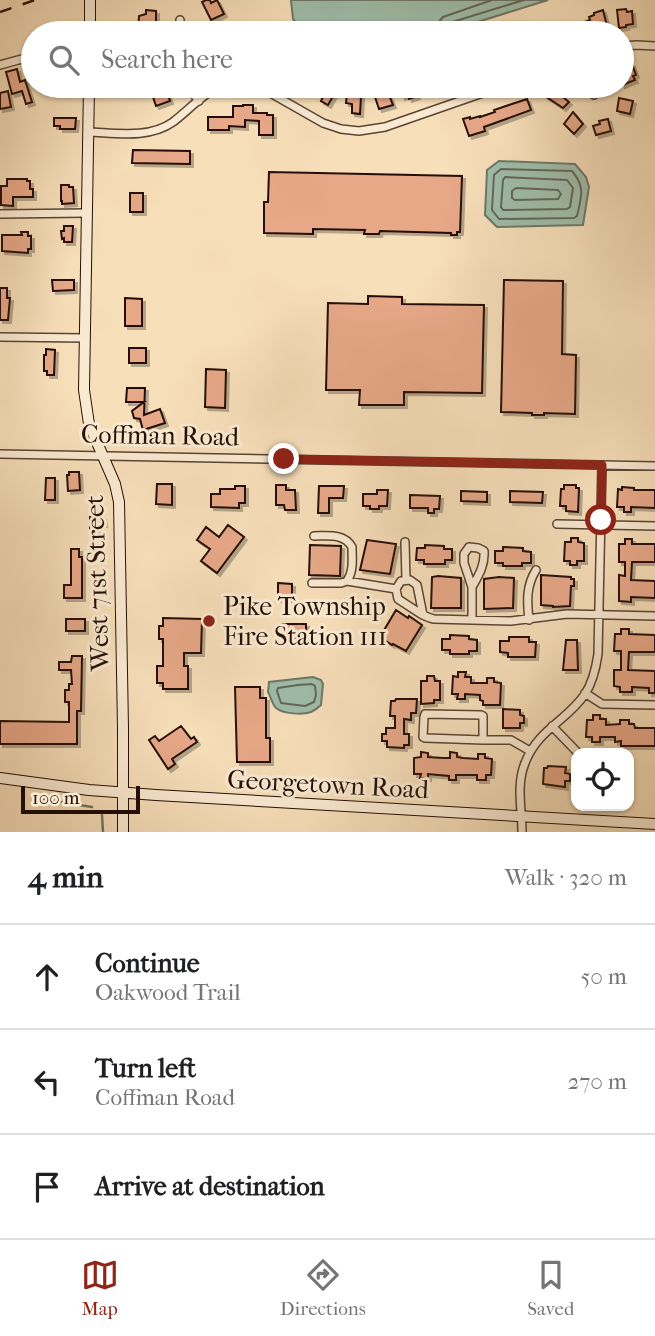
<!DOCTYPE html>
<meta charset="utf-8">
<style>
:root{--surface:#fff;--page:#f2f2f2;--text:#202124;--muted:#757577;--line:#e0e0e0;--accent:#8f2418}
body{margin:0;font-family:"IM FELL French Canon",serif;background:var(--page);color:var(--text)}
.controls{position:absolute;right:21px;bottom:21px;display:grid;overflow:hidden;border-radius:14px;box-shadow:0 2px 5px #0004}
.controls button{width:63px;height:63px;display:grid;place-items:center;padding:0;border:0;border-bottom:2px solid var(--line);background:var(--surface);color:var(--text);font:35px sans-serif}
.scale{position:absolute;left:21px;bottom:18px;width:119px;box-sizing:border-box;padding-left:7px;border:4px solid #251007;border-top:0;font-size:19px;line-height:24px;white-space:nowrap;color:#251007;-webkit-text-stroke:5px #faead2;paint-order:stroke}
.stop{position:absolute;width:21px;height:21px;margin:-16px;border:5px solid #8f2418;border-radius:50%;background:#fff}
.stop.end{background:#8f2418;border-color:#fff;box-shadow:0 2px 7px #0008}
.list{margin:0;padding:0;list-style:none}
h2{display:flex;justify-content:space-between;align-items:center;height:91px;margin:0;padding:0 28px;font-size:30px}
h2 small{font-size:23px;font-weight:400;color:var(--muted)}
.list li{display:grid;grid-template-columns:46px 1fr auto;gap:21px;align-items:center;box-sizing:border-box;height:105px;padding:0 28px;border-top:2px solid var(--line)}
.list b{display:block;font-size:26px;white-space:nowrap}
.list p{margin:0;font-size:23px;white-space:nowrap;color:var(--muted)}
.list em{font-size:23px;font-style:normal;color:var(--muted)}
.icon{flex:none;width:38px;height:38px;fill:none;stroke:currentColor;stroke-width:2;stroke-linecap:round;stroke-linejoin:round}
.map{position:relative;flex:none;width:655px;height:832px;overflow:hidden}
.search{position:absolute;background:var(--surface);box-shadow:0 2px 5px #0004;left:21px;right:21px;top:21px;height:77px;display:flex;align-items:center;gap:18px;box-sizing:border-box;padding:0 24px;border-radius:38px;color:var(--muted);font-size:26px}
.sheet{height:406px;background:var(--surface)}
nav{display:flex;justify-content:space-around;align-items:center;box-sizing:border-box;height:98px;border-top:2px solid var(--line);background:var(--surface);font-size:19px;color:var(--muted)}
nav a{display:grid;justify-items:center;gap:4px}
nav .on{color:var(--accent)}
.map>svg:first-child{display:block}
.water{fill:#9ebdaa;stroke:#6e7869;stroke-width:2}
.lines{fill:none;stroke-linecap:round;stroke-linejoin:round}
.shore{stroke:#626658;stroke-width:2}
.stream{stroke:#6e7869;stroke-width:2.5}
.building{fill:#e7a888;stroke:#251007;stroke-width:2;filter:url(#shadow)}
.street-casing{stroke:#5a4434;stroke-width:10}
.secondary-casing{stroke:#251007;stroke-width:12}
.street{stroke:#faead2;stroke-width:7}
.secondary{stroke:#faead2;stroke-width:10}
.rail{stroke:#251007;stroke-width:2.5;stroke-dasharray:12 12;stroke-linecap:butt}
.route{stroke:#8f2418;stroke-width:9}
.poi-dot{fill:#8f2418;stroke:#faead2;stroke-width:2.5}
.labels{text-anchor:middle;stroke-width:6;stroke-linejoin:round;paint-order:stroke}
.street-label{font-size:26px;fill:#251007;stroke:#faead2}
.poi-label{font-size:26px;fill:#251007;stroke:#faead2;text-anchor:start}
</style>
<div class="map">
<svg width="655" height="832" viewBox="0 0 655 832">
<defs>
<filter id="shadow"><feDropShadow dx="3" dy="3" stdDeviation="0" flood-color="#0004"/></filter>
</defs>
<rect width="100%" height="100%" fill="#f7dfba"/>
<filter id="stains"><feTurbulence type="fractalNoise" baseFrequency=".00286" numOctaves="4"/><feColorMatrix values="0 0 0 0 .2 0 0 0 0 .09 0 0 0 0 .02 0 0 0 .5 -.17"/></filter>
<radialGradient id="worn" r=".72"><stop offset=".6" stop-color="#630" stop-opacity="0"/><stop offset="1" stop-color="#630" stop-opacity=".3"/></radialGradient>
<path class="water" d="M291 0H548L442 33H305L293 19Z
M499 161 575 164 586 177 589 187 583 225 497 227 485 215 487 170Z
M313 677 321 680 323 684 321 705C318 708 315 710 311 712 303 715 283 714 276 708 272 704 271 697 268 692L269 682Z"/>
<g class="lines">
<path class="shore" d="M435 33 437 24 443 17 492 0
M444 33 445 27 449 23 524 0
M501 169 572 171C586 187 581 198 577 216L574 218 499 219 492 210 494 175Z
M505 177 567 180 573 188 570 207 567 209 503 210 501 207 503 180Z
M516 188 558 190 561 194 558 199 515 200 512 198V191Z
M298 685 312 684 315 686 316 695 314 702 305 706 281 703 277 691 278 688Z"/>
<path class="stream" d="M35 798 92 807
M102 815 103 832"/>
</g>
<path class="building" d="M206 0H210L211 3 217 0 224 14 211 20 202 2Z
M626 9 627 12 632 11 633 24 626 25V27L619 28 617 10Z
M146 10 156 11V23H154V28H151V33H138L139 16 146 14Z
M603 10 608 30 601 33 600 30 589 33H570L568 28 590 20 589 17 594 15V13Z
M632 64 636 75 633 76 635 80 622 85V67Z
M17 69 20 82 25 80 32 102 26 104 22 91 12 94 6 72Z
M157 86H165L170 101 156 106 152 94 159 91Z
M302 86H339L328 105 321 101 323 97Z
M399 86H436L416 94 417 96 409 99 408 95 402 97Z
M552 88 569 102 563 108 545 96Z
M387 90 393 105 379 109 374 94Z
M8 91 11 107 0 109V93Z
M347 93 359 94V97L361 96 360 114 352 113V104L346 103Z
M619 98 633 101 630 114 617 111Z
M527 99 531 110 484 127 485 131 469 136 463 119 470 117V119L480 116V117L495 112 494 110Z
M243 105H253V113H267V115H273V135H259V121L245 120V127L229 126V130H208V117H233V106H243Z
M573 112 583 124 574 134 564 124Z
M54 118H76L75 129H60V126H54Z
M608 119 611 131 596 135 593 126 600 124 599 121Z
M133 150 190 151V164L132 163Z
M269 172 462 176 460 232H457V235H451V233L380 231 379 234H364L365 230 313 229V234L264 233V202H268Z
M7 179H27V181H30V189H33V197H13V206L1 205V186H7Z
M61 185H69V187H73L74 203 62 204V201H61Z
M130 193H143V212H130Z
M64 226H73L72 242H64V238L62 239 61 231H64Z
M21 232H28V236H31V249H28V253L2 251V235H22Z
M52 280H74V290L53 291Z
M504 280 563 281 562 354 576 355 575 414 544 413V415H532V413L501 412Z
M0 288H7V298H10L8 320H0Z
M368 296 402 297V304L484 305 482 393 404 392V405H359L360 390H326L328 303 368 304Z
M125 298 142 299V326H125Z
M129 348H146V363H129Z
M46 349 55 350 54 375H47V371H44V355H46Z
M206 369 226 370 225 408 205 407Z
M127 388H145L144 415 160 409 165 423 143 430 140 419 134 418 132 411 144 402H126Z
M69 472H79L80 490 68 491 67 475H69Z
M46 478H55V500H45Z
M157 484H172V505L156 504Z
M276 485H286V490H295L296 510H285L284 505H276Z
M564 485H576V488H579L578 512 566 511V506H560L561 489H564Z
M235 486H245V503H239V508L211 507V494H220V489H235Z
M319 486H344L343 498H329V513H318Z
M622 487 634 488V490H655V508L631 507V512H624V507H617L618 489 622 490Z
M377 490H388L387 506H379V509H370V506H363V494H377Z
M461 491 487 492V502L461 501Z
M510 491 543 492 542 503 510 502Z
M410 495 440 496 439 509H434V513H428V508H410Z
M90 517H103L104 524 97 525V532L90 533Z
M228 525 244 537 217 573 201 561 210 549 197 540 206 527 219 537Z
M571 538H578V542L584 543V561H577V565H570V561H564L565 542H571Z
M625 539H632V544H655V562H632L631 580 655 581V598L631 597V602L619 601V575L625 576V562H619V544H625Z
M367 540 396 544 390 574 360 570Z
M310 545 341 546 340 576 309 575Z
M425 545 444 546V549H452V560H445V564H424V560H416L417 548H425Z
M503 547 523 548V551L531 552V563H522V566H503V563H495V551H503Z
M71 549H79V557H82V598H64V585H71Z
M541 575 571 577V579H574V586H571L570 606 553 607V606L541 605Z
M438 576 461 578V608H431L432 577Z
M499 577 514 578 513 608 484 609V579Z
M278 583 292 584V599H278Z
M396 610 408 618 409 616 422 625 406 651 393 644 392 645 380 637Z
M163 618 202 619 201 653H184V666H188V689H163V683H157V666H163V639H159V626H163Z
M66 619H85V631H66Z
M279 624H306V639H279Z
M621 629H629V634L655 635V652H629L628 670 655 671V693H649V688L632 687V692H620V687L614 686V670H621V651H614L615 634H621Z
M450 635 469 636V639L477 640V651H469V654H450V650H442V639H450Z
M509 637H529V642H536L535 657H508V653L500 652V641H509Z
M566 640H577L578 670H563Z
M72 656H82L81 711H77V744H0V721L69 722V702H65V690H69V684H72L71 670H59V662H71Z
M458 672H466L465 677H471V683H487V678H494V682L501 683 500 705H483V701L480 700V695L465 694V699H457L458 694H452L453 676 458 677Z
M427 676H434L435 681H440V700H434V703L421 704V681H427Z
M235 687H260V698H266V738H270V762H237Z
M396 699H417L416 713H411V720L404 719V734H409V745H404V748L387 747V741H382V734H386V728H395V716H390L391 701H395Z
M503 709 520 710V715L524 716V723H520V728H503Z
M593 715H600V719H606V725L620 724V720H629V724H634L635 728H655V746H621V741L615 742V737H600V742H592V737H586L587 720H593Z
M181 726 191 739 194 737 197 742 172 759 175 764 168 769 149 740 155 736 159 741Z
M421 752 428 753V757L443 758H450V752L457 753V757L463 758 478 759V754H485V758L492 759 491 775H486V780H477V775H456V780H449V776L428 774V778H420L421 774H414V758L421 757Z
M548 766 566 767 565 773 570 774V781H565V787L543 784 544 768H547Z"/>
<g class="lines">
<defs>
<path id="street" d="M180 33V20
M622 46 637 45 655 46
M0 65 33 56
M187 86 199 101
M258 86 323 123 341 129 359 131 385 127 503 86
M591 86 594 95
M88 132C116 133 149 139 173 122 189 110 203 93 222 86
M0 214 87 213
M0 337 85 338
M0 454 655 466
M557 524 655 526
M314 536C328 536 344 533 352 547 352 559 354 571 347 581
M405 542 406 580
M312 583H341L347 581 396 589
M423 615 417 585 410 580 401 581 396 589 398 599 421 614C425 616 429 618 434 619L511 621 567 614 655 616
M472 620V587L464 563V554L469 547 478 548 484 551C485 565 479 575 472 587
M529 620C527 601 526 586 536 570
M585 693 602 704 655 705
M425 714 481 715 483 716V740L425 738 423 737 424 717Z
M552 726 578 753
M483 740H511L530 751
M522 832C522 809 516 785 525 763 538 729 567 721 585 694 593 682 596 668 598 654L602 465"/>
<path id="secondary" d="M90 33V0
M89 86 84 390 89 424 115 484 119 502 123 728V832
M0 778 89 790 156 795 655 824"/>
</defs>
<use href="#street" class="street-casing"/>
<use href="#secondary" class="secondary-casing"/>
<use href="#street" class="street"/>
<use href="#secondary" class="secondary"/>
<path class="rail" d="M0 12 35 0"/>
</g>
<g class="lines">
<path class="route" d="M284 459 602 465 601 520"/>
</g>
<circle class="poi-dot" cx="209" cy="621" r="7"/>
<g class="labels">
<g class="street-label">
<text transform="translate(160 435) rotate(1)" y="9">Coffman Road</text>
<text transform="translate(97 583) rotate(-92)" y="9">West 71st Street</text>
<text transform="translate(328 784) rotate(3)" y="9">Georgetown Road</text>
</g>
<g class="poi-label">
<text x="223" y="615">Pike Township<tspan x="223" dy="30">Fire Station 111</tspan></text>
</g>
</g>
<rect width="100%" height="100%" filter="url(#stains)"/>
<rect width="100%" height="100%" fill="url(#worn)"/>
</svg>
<div class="controls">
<button><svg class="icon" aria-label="locate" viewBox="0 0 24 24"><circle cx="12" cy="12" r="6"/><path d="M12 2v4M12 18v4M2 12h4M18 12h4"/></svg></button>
</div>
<div class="scale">100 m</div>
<div class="stop" style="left:601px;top:520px"></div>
<div class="stop end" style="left:284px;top:459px"></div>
<div class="search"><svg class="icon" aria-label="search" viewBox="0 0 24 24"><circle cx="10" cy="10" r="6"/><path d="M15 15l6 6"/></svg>Search here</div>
</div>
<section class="sheet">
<h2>4 min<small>Walk · 320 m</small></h2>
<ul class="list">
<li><svg class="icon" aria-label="ahead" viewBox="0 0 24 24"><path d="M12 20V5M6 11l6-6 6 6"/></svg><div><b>Continue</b><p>Oakwood Trail</p></div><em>50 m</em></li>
<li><svg class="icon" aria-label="left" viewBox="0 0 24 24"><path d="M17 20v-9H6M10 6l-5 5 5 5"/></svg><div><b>Turn left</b><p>Coffman Road</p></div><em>270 m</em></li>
<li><svg class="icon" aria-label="arrive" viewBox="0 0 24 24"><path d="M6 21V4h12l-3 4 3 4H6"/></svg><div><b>Arrive at destination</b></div></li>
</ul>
</section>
<nav>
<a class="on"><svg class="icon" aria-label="map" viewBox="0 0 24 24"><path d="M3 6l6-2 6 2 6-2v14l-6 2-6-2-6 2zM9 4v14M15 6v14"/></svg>Map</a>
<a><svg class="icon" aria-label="directions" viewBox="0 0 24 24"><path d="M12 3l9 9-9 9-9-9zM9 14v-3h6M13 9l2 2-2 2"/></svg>Directions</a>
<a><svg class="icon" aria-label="saved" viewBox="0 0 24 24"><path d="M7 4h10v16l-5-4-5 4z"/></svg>Saved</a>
</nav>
